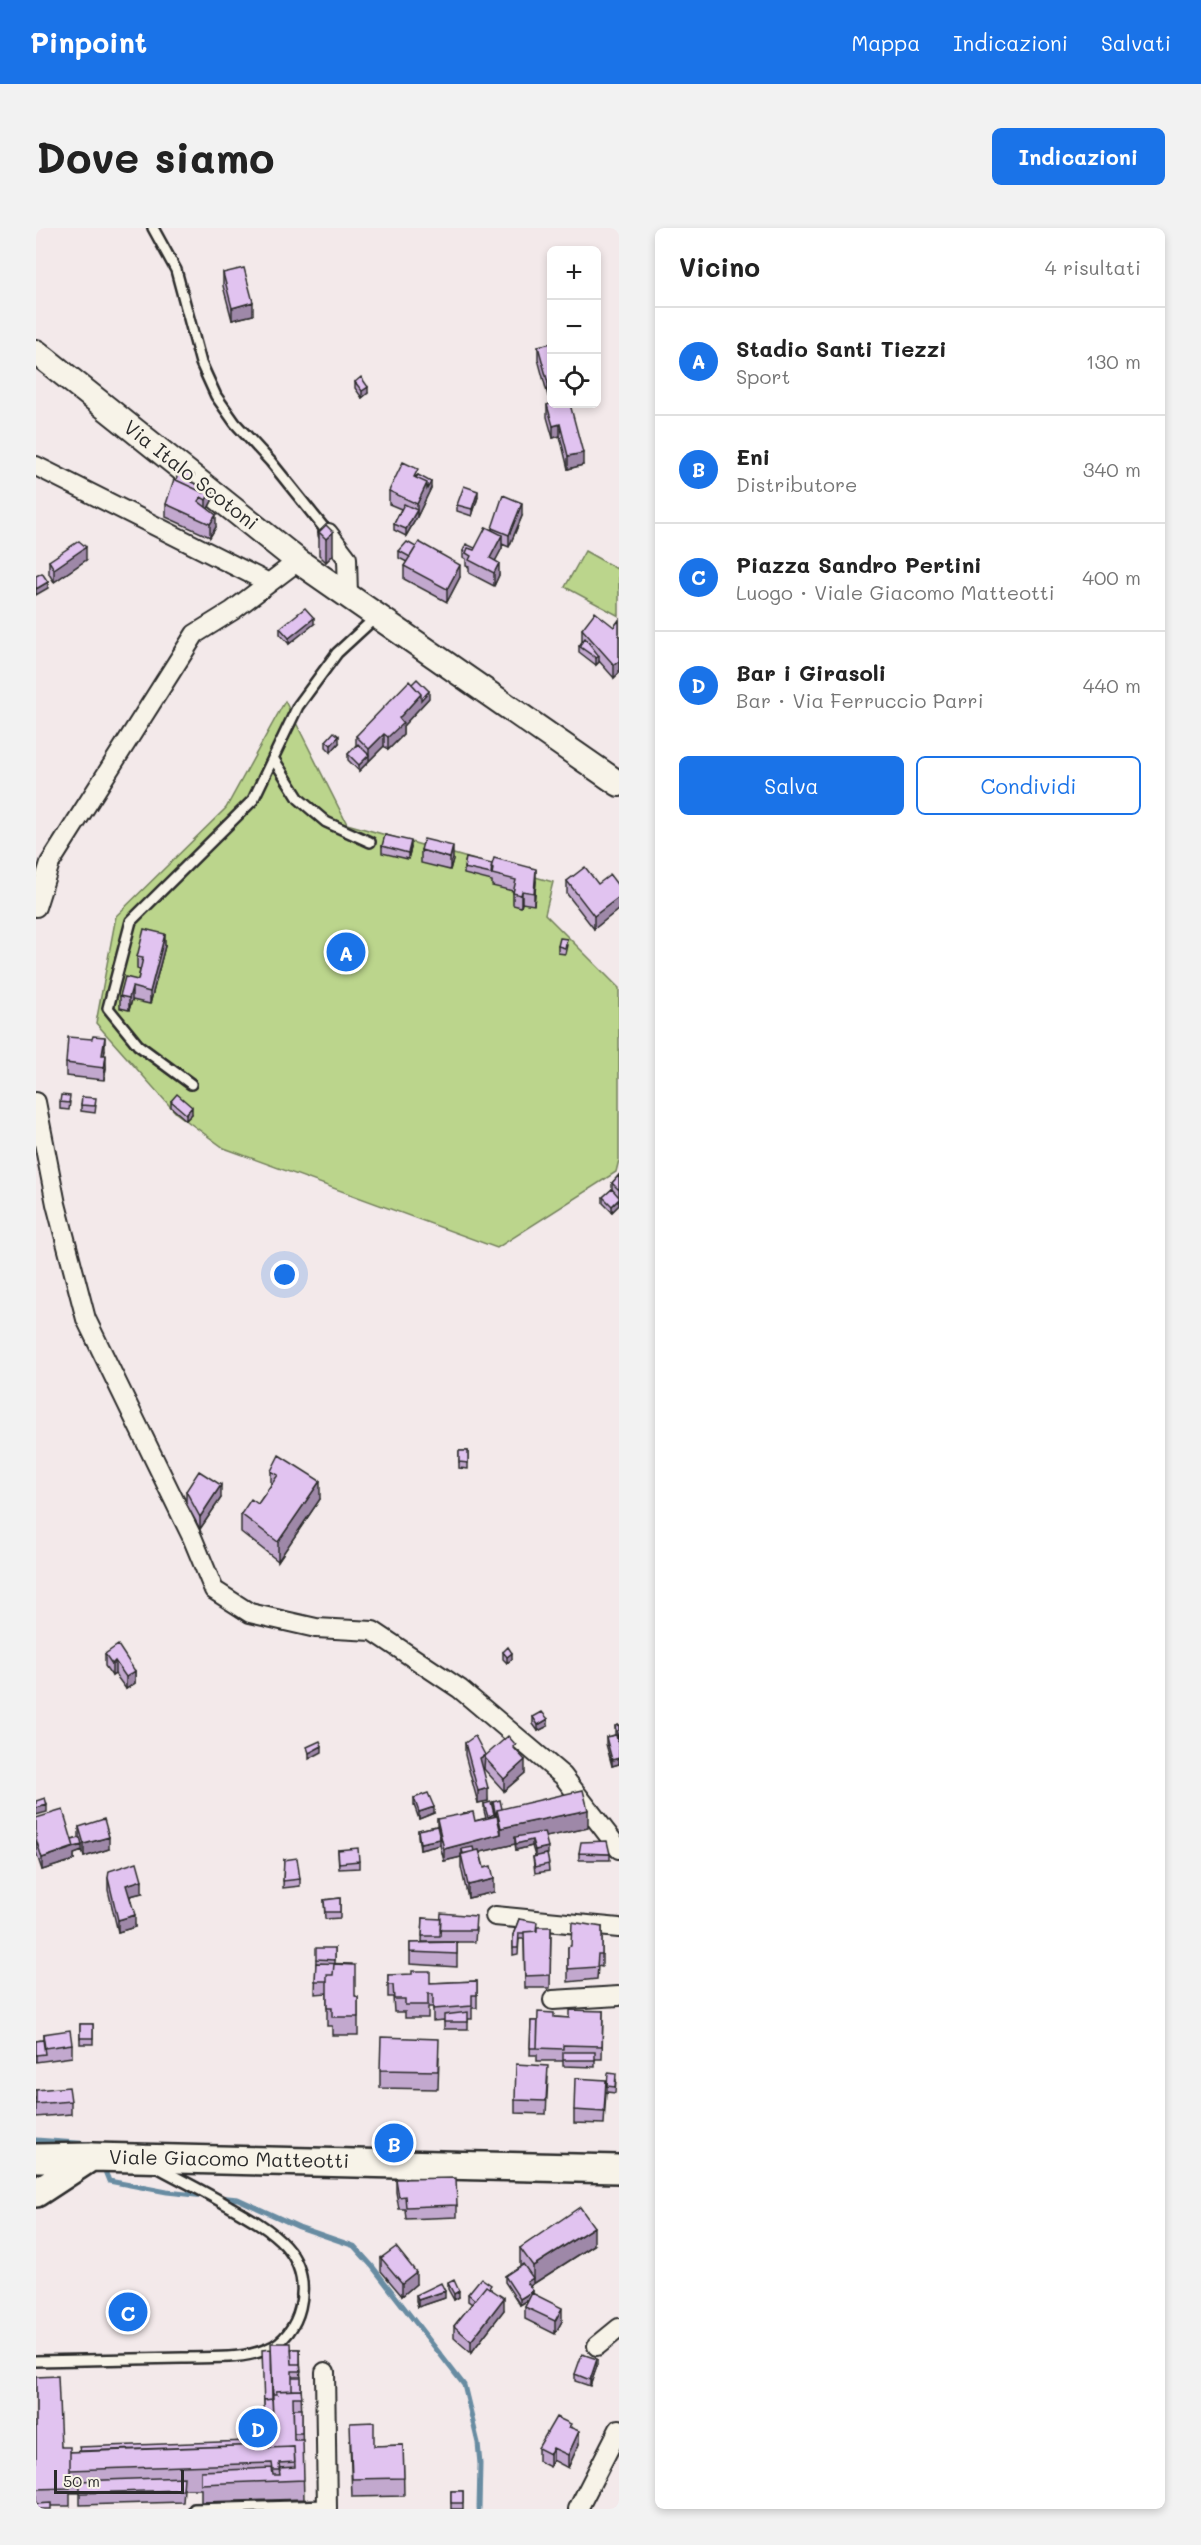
<!DOCTYPE html>
<html lang="it">
<meta charset="utf-8">
<style>
:root{--surface:#fff;--page:#f2f2f2;--text:#222;--muted:#767676;--line:#e0e0e0;--accent:#1a73e8}
body{margin:0;font-family:Mali,sans-serif;background:var(--page);color:var(--text)}
.controls{position:absolute;right:18px;top:18px;display:grid;overflow:hidden;border-radius:9px;box-shadow:0 3px 9px #0003}
.controls button{width:54px;height:54px;display:grid;place-items:center;padding:0;border:0;border-bottom:2px solid var(--line);background:var(--surface);color:var(--text);font:30px sans-serif}
.scale{position:absolute;left:18px;bottom:15px;width:130px;box-sizing:border-box;padding-left:6px;border:3px solid #2b2b2b;border-top:0;font-size:16px;line-height:21px;white-space:nowrap;color:#2b2b2b;-webkit-text-stroke:4px #f7f3e8;paint-order:stroke}
.you{position:absolute;left:249px;top:1047px;width:21px;height:21px;margin:-15px;border:4px solid #fff;border-radius:50%;background:#1a73e8;box-shadow:0 0 0 9px #1a73e833}
.badge{display:grid;place-items:center;width:39px;height:39px;border-radius:50%;background:var(--accent);color:#fff;font-size:20px;font-weight:700}
.pin{position:absolute;translate:-50% -50%;border:3px solid #fff;box-shadow:0 2px 6px #0006}
.list{margin:0;padding:0;list-style:none}
h2{display:flex;justify-content:space-between;align-items:center;height:78px;margin:0;padding:0 24px;font-size:26px}
h2 small{font-size:20px;font-weight:400;color:var(--muted)}
.list li{display:grid;grid-template-columns:39px 1fr auto;gap:18px;align-items:center;box-sizing:border-box;height:108px;padding:0 24px;border-top:2px solid var(--line)}
.list b{display:block;font-size:22px;white-space:nowrap}
.list p{margin:0;font-size:20px;white-space:nowrap;color:var(--muted)}
.list em{font-size:20px;font-style:normal;color:var(--muted)}
.actions{display:flex;gap:12px;padding:18px 24px}
.actions a{flex:1;padding:14px 0;border:2px solid var(--accent);border-radius:9px;text-align:center;font-size:21px;color:var(--accent)}
.actions .main{background:var(--accent);color:#fff}
.icon{flex:none;width:33px;height:33px;fill:none;stroke:currentColor;stroke-width:2;stroke-linecap:round;stroke-linejoin:round}
.map{position:relative;flex:none;width:583px;height:2281px;overflow:hidden;border-radius:9px}
header{display:flex;align-items:center;gap:36px;box-sizing:border-box;height:84px;padding:0 30px;background:var(--accent);color:#fff}
header strong{font-size:28px}
nav{display:flex;gap:33px;margin-inline-start:auto;font-size:21px}
.intro{display:flex;align-items:center;justify-content:space-between;box-sizing:border-box;height:144px;padding:0 36px}
h1{margin:0;font-size:42px}
.button{padding:15px 27px;border-radius:9px;background:var(--accent);color:#fff;font-size:21px;font-weight:700}
main{display:flex;gap:36px;padding:0 36px}
aside{flex:1;background:var(--surface);border-radius:9px;box-shadow:0 3px 9px #0003}
.map>svg:first-child{display:block}
.pitch{fill:#bbd58c;stroke:#73805c;stroke-width:1.5}
.lines{fill:none;stroke-linecap:round;stroke-linejoin:round}
.stream{stroke:#688ca2;stroke-width:5}
.lane-casing{stroke:#2b2b2b;stroke-width:14}
.street-casing{stroke:#2b2b2b;stroke-width:22}
.secondary-casing{stroke:#2b2b2b;stroke-width:28}
.primary-casing{stroke:#2b2b2b;stroke-width:32}
.lane{stroke:#f7f3e8;stroke-width:9}
.street{stroke:#f7f3e8;stroke-width:18}
.secondary{stroke:#f7f3e8;stroke-width:24}
.primary{stroke:#f7f3e8;stroke-width:27}
.wall{fill:#c2a8ce;stroke:#2b2b2b;stroke-width:1.5}
.shaded-wall{fill:#9e88a8;stroke:#2b2b2b;stroke-width:1.5}
.building{fill:#e1c3f0;stroke:#2b2b2b;stroke-width:1.5}
.labels{text-anchor:middle;stroke-width:5;stroke-linejoin:round;paint-order:stroke}
.street-label{font-size:20px;fill:#2b2b2b;stroke:#f7f3e8}
</style>
<header>
<strong>Pinpoint</strong>
<nav><a>Mappa</a><a>Indicazioni</a><a>Salvati</a></nav>
</header>
<div class="intro"><h1>Dove siamo</h1><a class="button">Indicazioni</a></div>
<main>
<div class="map">
<svg width="583" height="2281" viewBox="0 0 583 2281">
<rect width="100%" height="100%" fill="#f3e9ea"/>
<filter id="ink" filterUnits="userSpaceOnUse"><feTurbulence type="fractalNoise" baseFrequency=".0167" numOctaves="2"/><feDisplacementMap in="SourceGraphic" scale="12" xChannelSelector="R" yChannelSelector="G"/><feConvolveMatrix kernelMatrix="1 2 1 2 8 2 1 2 1" color-interpolation-filters="sRGB"/></filter>
<g filter="url(#ink)">
<path class="pitch" d="M549 323 583 342V388L529 359Z
M249 473 311 596 517 654 509 686 583 760V932L580 944 461 1020 188 920 140 885 60 795 80 688 190 580Z"/>
<g class="lines">
<path class="stream" d="M0 1912 55 1916
M67 1938 73 1953 131 1964 169 1968
M182 1969 202 1971 263 1999 318 2018 336 2038 428 2157 442 2215 444 2236 443 2281"/>
<defs>
<path id="lane" d="M117 0 140 42 165 135 180 168 199 195 235 234 292 305
M237 530 263 571 290 594 334 614
M155 856 102 817 72 780 95 693 217 572 262 478 301 425 340 389
M0 2133C49 2132 97 2131 146 2130 173 2129 206 2132 231 2121 248 2115 260 2097 264 2080 277 2025 234 2001 193 1978 169 1964 145 1952 121 1939
M158 2281 291 2277"/>
<path id="street" d="M0 238 233 355
M292 305 311 330 312 367
M0 679 14 635 159 406 196 383 262 333
M0 874 20 976 50 1091 156 1309 178 1362 214 1385 280 1400 337 1403 424 1461 527 1548 583 1621
M459 1688 583 1700
M517 1772 583 1768
M561 2118 583 2100
M289 2144 291 2281
M542 2281 583 2201"/>
<path id="secondary" d="M0 124 262 333 583 556"/>
<path id="primary" d="M0 1930 56 1929 583 1941
M0 1965 55 1929"/>
</defs>
<use href="#lane" class="lane-casing"/>
<use href="#street" class="street-casing"/>
<use href="#secondary" class="secondary-casing"/>
<use href="#primary" class="primary-casing"/>
<use href="#lane" class="lane"/>
<use href="#street" class="street"/>
<use href="#secondary" class="secondary"/>
<use href="#primary" class="primary"/>
</g>
<path class="wall" d="M187 45 217 87 196 92 187 58Z
M516 115V167L512 168 502 131V118Z
M319 154 332 165 326 170 319 160Z
M515 169H516V176L547 237 532 241 524 208 517 210 511 189V177L515 176Z
M382 247 395 260 381 289 370 308 358 302V296L365 281 353 276V263Z
M158 254 157 255 177 271 172 281 180 299 174 309 130 289V276Z
M442 269 436 288 421 283V277Z
M486 288 473 319 466 316V320L459 333 463 347 458 358 433 345V339L430 338V331L427 329V323L439 320 456 302V300Z
M290 297 297 327 290 334 283 327V304Z
M380 319 424 349 411 374 368 351V338L371 334 363 330V323Z
M50 332 18 354 13 346V333Z
M583 392V445L578 450 563 433V434L560 437 543 424V418L546 414V401L578 399Z
M278 396 253 416 244 406V400Z
M393 470 367 498V507L352 522 348 518 323 543 312 532V526L320 517V508Z
M290 513 303 515 295 524 290 519Z
M346 618 375 620 372 631 346 625Z
M385 622 417 631 414 642 385 635Z
M430 630 500 653 498 677 486 675 485 679 477 677V663L456 658V653L428 646V640Z
M531 653 583 659V681L558 701 531 666Z
M531 717 529 726 522 725V718Z
M129 718 114 776 96 772 93 782 84 780V768L102 752 104 742 101 741V729Z
M69 822 68 827 70 840 68 852 30 848V835Z
M135 873 156 886 150 892 135 879Z
M24 874H34L33 882 24 881Z
M45 877H60L59 885 45 883Z
M583 947V977L576 984 567 975V969L576 961V955Z
M423 1223H432V1241L423 1240Z
M235 1243 284 1271 242 1333 205 1304V1286L222 1276 235 1257Z
M150 1263 185 1270 164 1301 150 1275Z
M467 1424 476 1431 471 1435 467 1431Z
M69 1426 99 1443V1455L90 1461 79 1446 76 1448 69 1438Z
M497 1489 512 1498 502 1503 497 1496Z
M583 1497V1536L576 1538 570 1516V1509L579 1507V1498Z
M429 1515 449 1529 480 1522 489 1545 468 1563 448 1541V1540L447 1541 452 1573 442 1575 429 1527Z
M378 1570 398 1585 383 1591 378 1577Z
M457 1574 466 1581 552 1600 509 1609 513 1643 499 1645 497 1629 499 1628 496 1618 480 1622 479 1616 444 1624 448 1640 458 1664 432 1670 425 1639V1629L408 1633 404 1617 384 1622 382 1608V1602L401 1598V1591L439 1593 450 1590 448 1583V1576L459 1588 457 1580Z
M0 1590 36 1612 43 1610V1599L73 1621 48 1629 46 1623 38 1626V1632L6 1642 0 1624Z
M302 1622 323 1633V1640L303 1641Z
M543 1625 574 1626V1632H543Z
M248 1632 264 1651V1658L247 1660Z
M72 1650 106 1665 94 1668 99 1699 82 1704 72 1662Z
M304 1670V1690L289 1691 288 1672Z
M387 1690 440 1700 439 1714H386Z
M483 1691 500 1703 515 1699 514 1760H489L488 1711H483L482 1726 477 1727V1707Z
M566 1699V1739L562 1738 561 1751 532 1754V1719L535 1718Z
M421 1714V1739L374 1736V1715Z
M299 1720V1736L319 1768 322 1769V1807H296V1798H291V1765L279 1766 280 1731Z
M352 1747 394 1755 441 1753V1780H436V1791H432V1801H408V1792L397 1793V1779H392V1790H369V1784H358L357 1769H352Z
M567 1783 566 1831H559V1839L527 1838V1833H501V1827H494L495 1793H502L518 1789 533 1790Z
M44 1796H57V1816H44Z
M7 1806 36 1816V1829L0 1834V1813L7 1812Z
M403 1829 402 1861 344 1860V1842Z
M512 1850 510 1886 479 1885V1872Z
M580 1852 579 1865 571 1864V1858Z
M0 1862 35 1873V1886L0 1889Z
M570 1864 568 1896 538 1895V1882Z
M360 1951 421 1977V1989L370 1991 369 1981H363L360 1964Z
M558 2017 494 2058 497 2066 526 2093 519 2106 489 2091V2079L493 2072 484 2077 469 2054V2048L484 2038V2020Z
M345 2030 380 2056 366 2068 345 2043Z
M412 2055 423 2069 418 2072 412 2061Z
M455 2061 468 2082 435 2125 418 2110V2098L436 2076 432 2073V2066Z
M380 2067 409 2070 382 2079 380 2073Z
M255 2121H264L268 2271 165 2274V2261H148L147 2274 44 2277V2265H34V2278H15L0 2281V2149L25 2219 34 2224 229 2212Z
M561 2138 554 2158 539 2153V2146Z
M535 2199 543 2216 532 2240 517 2232 514 2239 502 2233V2220Z
M314 2213 338 2218 367 2217 368 2268 316 2269Z
M415 2263H427V2281H415Z"/>
<path class="shaded-wall" d="M217 74V87L196 92V80Z
M516 154V167L512 168V155Z
M332 159V165L326 170V163Z
M524 196V208L517 210V198Z
M547 225V237L532 241V228Z
M395 254V260L381 289V276L391 255Z
M177 259V271L170 284V272Z
M442 263V269L436 288V281Z
M486 275V288L473 319V307Z
M381 282V289L370 308V301Z
M180 287V299L174 309V296Z
M297 304V327L290 334V311Z
M466 307V320L454 343V330Z
M50 319V332L18 354V341Z
M463 335V347L458 358V345Z
M424 337V349L411 374V361Z
M12 354V360L0 367V361Z
M278 390V396L253 416V410Z
M563 428V434L560 437V430Z
M583 433V445L578 450V437Z
M393 463V470L367 498V507L352 522V509L363 490 385 466Z
M348 506V518L333 533V521Z
M303 508V515L295 524V517Z
M333 527V533L323 543V537Z
M375 613V620L372 631V625Z
M417 618V631L414 642V630Z
M500 641V653L498 677V665Z
M486 663V675L485 679V667Z
M583 669V681L558 701V688Z
M129 706V718L114 776V764Z
M96 759V772L93 782V770Z
M69 809V822L66 840V827Z
M70 827V840L68 852V840Z
M156 879V886L150 892V886Z
M583 971V977L576 984V978Z
M284 1253V1271L242 1333V1314Z
M185 1257V1270L164 1301V1289Z
M476 1425V1431L471 1435V1429Z
M79 1433V1446L76 1448V1436Z
M99 1443V1455L90 1461V1449Z
M512 1491V1498L502 1503V1497Z
M286 1518V1524L273 1531V1525Z
M449 1527 448 1540 444 1542V1530Z
M583 1530V1536L576 1538V1532Z
M489 1532V1545L468 1563V1551Z
M452 1560V1573L442 1575V1563Z
M11 1577V1584L0 1587V1580Z
M398 1579V1585L383 1591V1584Z
M552 1582V1600L496 1612V1618L480 1622 479 1609V1616L428 1628 426 1621V1629L425 1626V1629L408 1633V1621L465 1606V1600Z
M73 1609V1621L48 1629V1616Z
M404 1611V1617L384 1622V1615Z
M46 1617V1623L38 1626V1632L6 1642V1630Z
M512 1619V1626L499 1629V1622Z
M458 1651V1664L432 1670V1657Z
M106 1652V1665L90 1669V1657Z
M99 1687V1699L82 1704V1692Z
M558 1999V2017L497 2056V2038Z
M380 2044V2056L366 2068V2055Z
M497 2050V2056L491 2060V2054Z
M409 2063V2070L382 2079V2072Z
M423 2063V2069L418 2072V2066Z
M497 2063V2069L484 2077V2071Z
M468 2070V2082L435 2125V2113Z
M526 2080V2093L519 2106V2093Z
M561 2131V2138L554 2158V2152Z
M543 2203V2216L532 2240V2227Z
M517 2220V2232L514 2239V2226Z"/>
<path class="building" d="M208 40 217 74 196 80 187 45Z
M516 115V154L512 155 502 118Z
M325 149 332 159 326 163 319 154Z
M516 175 528 176V177L534 176 547 225 532 228 524 196 517 198 511 177Z
M367 234 382 241 378 249 391 255 381 276 353 263Z
M144 238 158 247 155 254 170 260 168 265 140 252Z
M382 247 395 254 391 261V255L380 250Z
M138 251 168 265 171 255 177 259 170 272 165 269 162 273 180 287 174 296 130 276Z
M428 258 442 263 436 281 421 277Z
M467 267 486 275 473 307 456 300Z
M368 276 381 282 370 301 358 296Z
M290 297 297 304 290 311 283 304Z
M450 299 466 307 454 330 463 335 458 345 433 332 435 328 430 325 432 320 438 322Z
M43 313 50 319 18 341 13 333Z
M371 314 380 319 374 329 363 323Z
M383 314 424 337 411 361 368 338Z
M430 316 439 320 438 322 432 320 430 325 427 323Z
M6 345 12 354 0 361V348Z
M269 380 278 390 253 410 244 400Z
M559 384 578 399 583 392V433L578 437 546 401Z
M549 410 563 428 560 430 543 418Z
M381 451 393 463 385 472V466L376 456Z
M373 453 385 466 363 490 367 495 352 509 348 506 333 521 320 508Z
M298 504 303 508 295 517 290 513Z
M322 516 333 527 323 537 312 526Z
M349 607 375 613 372 625 346 618Z
M388 611 417 618 414 630 385 622Z
M430 630 456 636 455 646 428 640Z
M458 630 500 641 498 665 486 663 485 667 477 665 480 652 456 646 457 641 455 640Z
M549 639 562 656 574 647 583 659V669L558 688 531 653Z
M108 701 129 706 114 764 96 759 93 770 84 768 89 749 102 752 107 730 101 729Z
M524 710 531 711 529 720 522 718Z
M57 808 69 809 66 827H70L68 840 30 835 32 809 56 811Z
M141 866 156 879 150 886 135 873Z
M25 867 34 868 33 875 24 874Z
M46 869 60 870 59 878 45 877Z
M583 947V962L576 955Z
M576 961 583 969V971L576 978 567 969Z
M423 1223H432V1235L423 1234Z
M243 1227 284 1253 242 1314 205 1286 215 1271 222 1276 242 1247 235 1243Z
M163 1243 185 1257 164 1289 150 1263Z
M82 1417 99 1443 90 1449 79 1433 76 1436 69 1426Z
M472 1419 476 1425 471 1429 467 1424Z
M506 1484 512 1491 502 1497 497 1489Z
M583 1497V1514L579 1498Z
M580 1507 583 1520V1530L576 1532 570 1509Z
M439 1508 449 1527 444 1530 452 1560 442 1563 429 1515Z
M472 1508 480 1517 477 1519 489 1532 468 1551 448 1529Z
M284 1513 286 1518 273 1525 271 1519Z
M547 1562 552 1582 465 1600 461 1582Z
M392 1565 398 1579 383 1584 378 1570Z
M9 1570 11 1577 0 1580V1573Z
M464 1572 466 1581 461 1582 460 1588 457 1574Z
M455 1574 458 1586 452 1589 448 1576Z
M27 1582 38 1619 6 1630 0 1611V1590Z
M437 1584 439 1593 461 1588 465 1606 408 1621 401 1591Z
M68 1591 73 1609 48 1616 43 1599Z
M401 1598 404 1611 384 1615 382 1602Z
M508 1604 512 1619 499 1622 496 1612 480 1616 479 1609Z
M44 1610 46 1617 38 1619 36 1612Z
M571 1613 574 1626 543 1625 545 1614Z
M437 1619 438 1623 427 1626 426 1621Z
M322 1620 323 1633 303 1635 302 1622Z
M443 1622 448 1640 455 1638 458 1651 432 1657 425 1626Z
M511 1626 513 1636 499 1639 497 1629Z
M261 1630 264 1651 247 1653 248 1632Z
M101 1634 106 1652 90 1657 99 1687 82 1692 72 1650 73 1643Z
M304 1670V1684H289L288 1672Z
M405 1685 440 1688 439 1702H404Z
M387 1690 405 1691 404 1708H386Z
M483 1691 501 1694 500 1703 488 1704V1705H483L482 1720H477V1707Z
M536 1694 566 1699V1726H562L561 1739 532 1741V1719L535 1718Z
M501 1699H515L514 1747 489 1748 488 1704 501 1703Z
M421 1714V1726L374 1724V1715Z
M280 1720H299V1732L280 1731Z
M280 1735 316 1736V1737L298 1736 297 1747H291V1753H279Z
M298 1736 319 1737V1768L322 1769V1789H296V1780H291V1747H297Z
M376 1743H394V1755L441 1753V1767H436V1778L397 1781V1766H392V1777H369V1771H358L357 1757H352V1747L376 1746Z
M533 1782 567 1783 566 1818 527 1817V1821L501 1820 502 1784 518 1785V1789L533 1790Z
M432 1784V1794H408V1787Z
M495 1793H502L501 1820H494Z
M44 1796H57V1810H44Z
M34 1802 36 1816 9 1820 7 1806Z
M345 1809 403 1811 402 1843 344 1842Z
M7 1812 9 1826 0 1827V1813Z
M527 1824H559V1832H527Z
M480 1836 512 1838 510 1873 479 1872Z
M572 1845 580 1846 579 1859 571 1858Z
M539 1850 570 1852 568 1884 538 1882Z
M33 1859 35 1873 0 1876V1862Z
M420 1950 421 1977 370 1979 369 1968 363 1969 360 1951Z
M544 1979 558 1999 497 2038 484 2020Z
M360 2019 380 2044 366 2055 345 2030Z
M487 2036 497 2050 491 2054 497 2063 484 2071 469 2048Z
M445 2050 455 2057 453 2060 450 2058 439 2072 432 2066Z
M418 2052 423 2063 418 2066 412 2055Z
M405 2055 409 2063 382 2072 380 2067Z
M450 2058 468 2070 435 2113 418 2098Z
M496 2065 526 2080 519 2093 489 2079Z
M235 2115H255L256 2136H264L265 2143H256V2162L240 2163V2166H236L237 2171Z
M235 2121 236 2171 228 2172V2178L226 2122Z
M255 2121H264V2136H256Z
M546 2126 561 2131 554 2152 539 2146Z
M22 2148 25 2219H34V2260L0 2261V2149Z
M256 2149H265V2162H256Z
M265 2162 266 2169H257L258 2212H267L268 2252 165 2256V2243L236 2240 237 2247H244L243 2240 259 2239 258 2219 230 2220V2217L44 2223 43 2219 238 2212 236 2166H241L240 2163Z
M236 2171 238 2212H229L228 2172Z
M257 2181H266V2205H258Z
M520 2189 535 2196 533 2199 543 2203 532 2227 517 2220 514 2226 502 2220Z
M338 2194V2218L367 2217 368 2250 316 2251 314 2195Z
M230 2217V2220L258 2219 259 2234 243 2235 244 2242H237L236 2235 34 2242V2224Z
M148 2249 147 2262 44 2265V2253Z
M415 2263H427V2275H415Z
M15 2275V2281H0V2276Z"/>
</g>
<g class="labels">
<g class="street-label">
<text transform="translate(155 247) rotate(38)" y="7">Via Italo Scotoni</text>
<text transform="translate(193 1931) rotate(1)" y="7">Viale Giacomo Matteotti</text>
</g>
</g>
</svg>
<div class="controls">
<button>+</button>
<button>−</button>
<button><svg class="icon" aria-label="locate" viewBox="0 0 24 24"><circle cx="12" cy="12" r="6"/><path d="M12 2v4M12 18v4M2 12h4M18 12h4"/></svg></button>
</div>
<div class="scale">50 m</div>
<div class="you"></div>
<div class="pin badge" style="left:310px;top:724px">A</div>
<div class="pin badge" style="left:358px;top:1915px">B</div>
<div class="pin badge" style="left:92px;top:2084px">C</div>
<div class="pin badge" style="left:222px;top:2200px">D</div>
</div>
<aside>
<h2>Vicino<small>4 risultati</small></h2>
<ul class="list">
<li><span class="badge">A</span><div><b>Stadio Santi Tiezzi</b><p>Sport</p></div><em>130 m</em></li>
<li><span class="badge">B</span><div><b>Eni</b><p>Distributore</p></div><em>340 m</em></li>
<li><span class="badge">C</span><div><b>Piazza Sandro Pertini</b><p>Luogo · Viale Giacomo Matteotti</p></div><em>400 m</em></li>
<li><span class="badge">D</span><div><b>Bar i Girasoli</b><p>Bar · Via Ferruccio Parri</p></div><em>440 m</em></li>
</ul>
<div class="actions"><a class="main">Salva</a><a>Condividi</a></div>
</aside>
</main>
